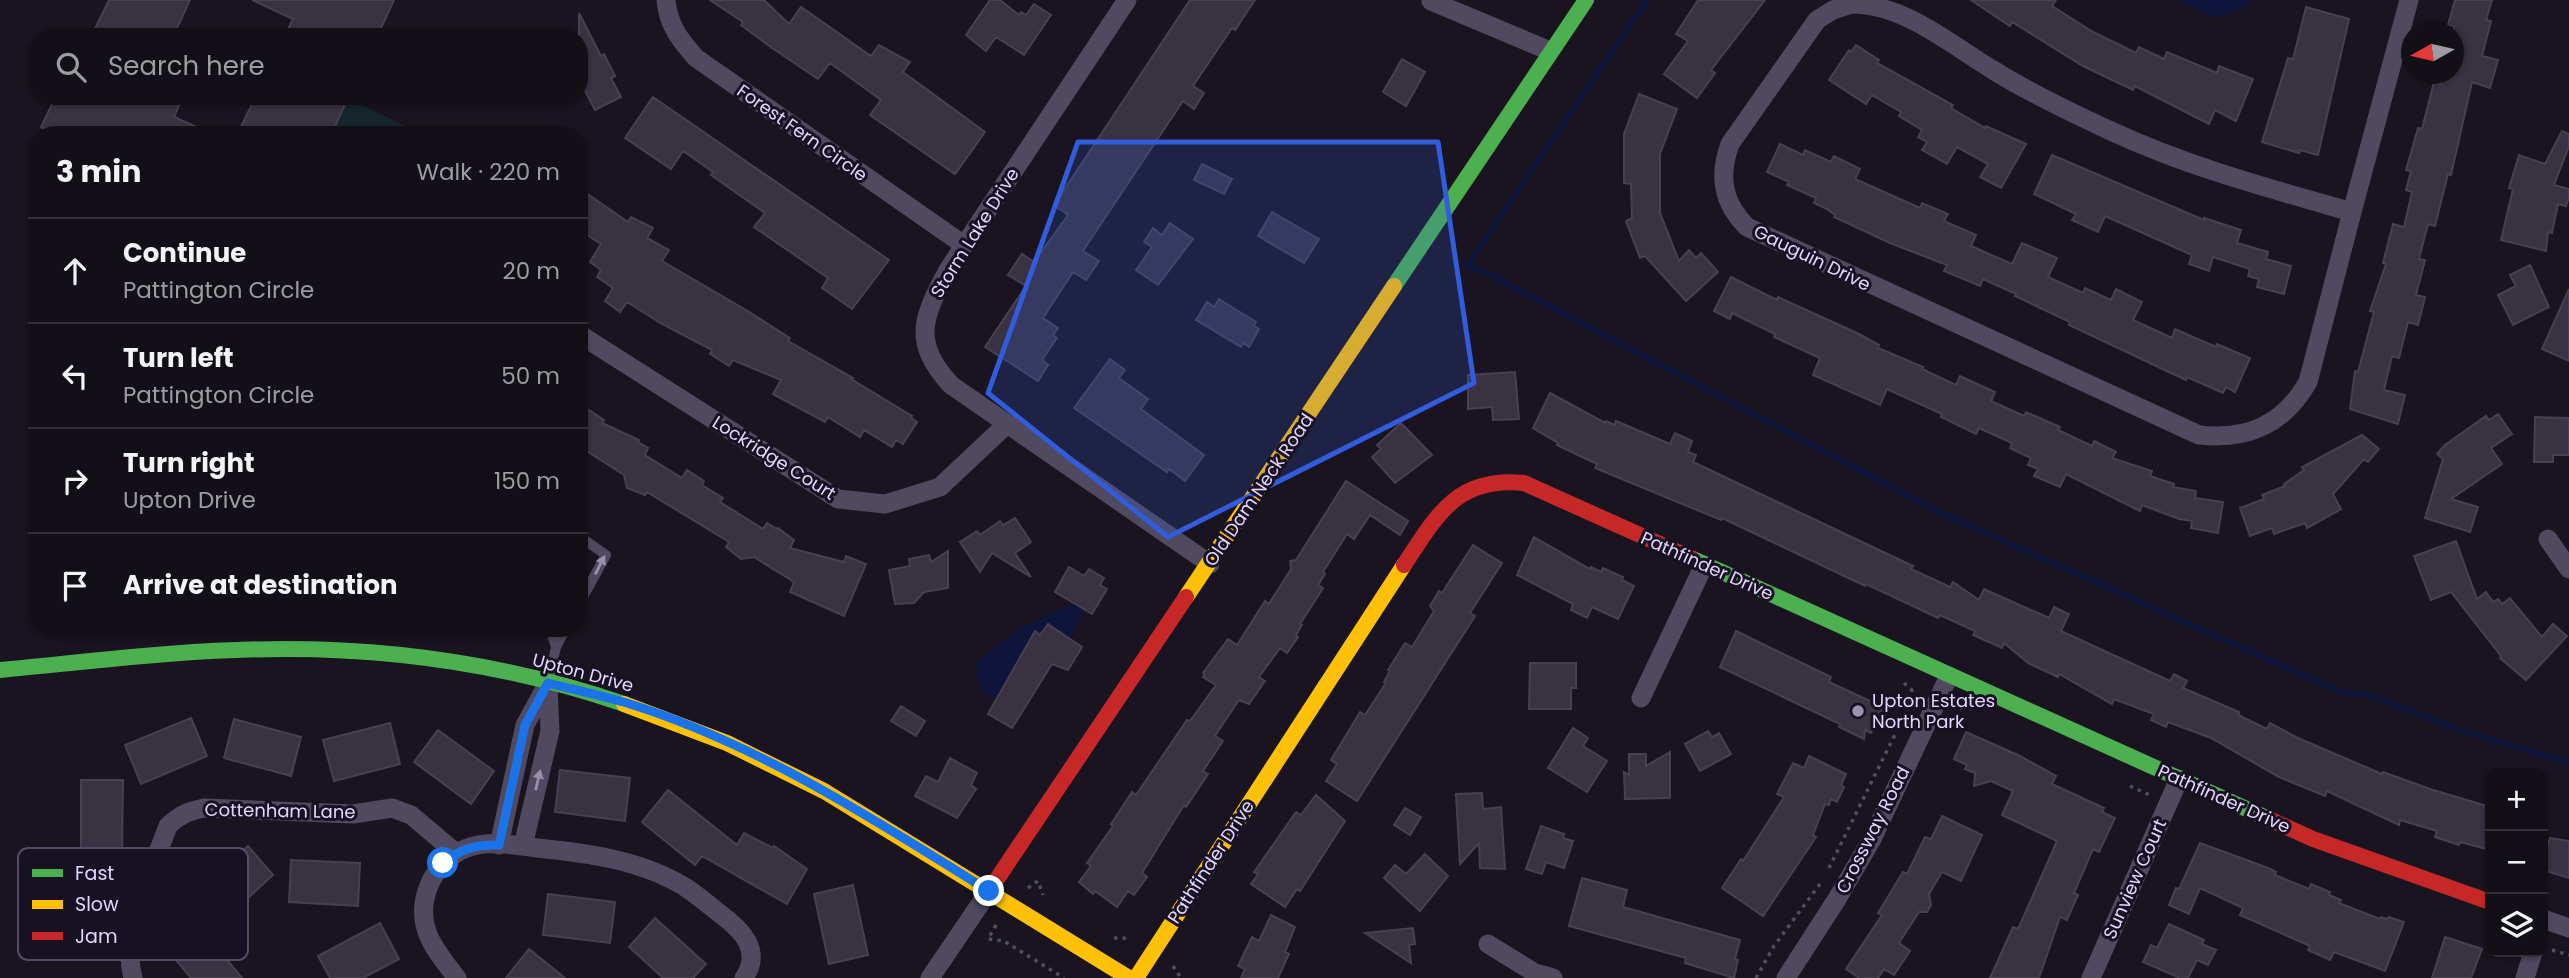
<!DOCTYPE html>
<meta charset="utf-8">
<style>
:root{--surface:#130f17;--page:#201d24;--text:#f1f3f6;--muted:#9d9ca1;--line:#322f36}
body{margin:0;font-family:Poppins,sans-serif;background:var(--page);color:var(--text)}
.controls{position:absolute;right:21px;bottom:21px;display:grid;overflow:hidden;border-radius:14px;box-shadow:0 2px 5px #0004}
.controls button{width:63px;height:63px;display:grid;place-items:center;padding:0;border:0;border-bottom:2px solid var(--line);background:var(--surface);color:var(--text);font:35px sans-serif}
.compass{position:absolute;left:2401px;top:21px;width:63px;height:63px;border-radius:50%;background:var(--surface);box-shadow:0 2px 5px #0004;rotate:262deg}
.stop{position:absolute;width:21px;height:21px;margin:-16px;border:5px solid #1a73e8;border-radius:50%;background:#fff}
.stop.end{background:#1a73e8;border-color:#fff;box-shadow:0 2px 7px #0008}
.list{margin:0;padding:0;list-style:none}
h2{display:flex;justify-content:space-between;align-items:center;height:91px;margin:0;padding:0 28px;font-size:30px}
h2 small{font-size:23px;font-weight:400;color:var(--muted)}
.list li{display:grid;grid-template-columns:46px 1fr auto;gap:21px;align-items:center;box-sizing:border-box;height:105px;padding:0 28px;border-top:2px solid var(--line)}
.list b{display:block;font-size:26px;white-space:nowrap}
.list p{margin:0;font-size:23px;white-space:nowrap;color:var(--muted)}
.list em{font-size:23px;font-style:normal;color:var(--muted)}
.icon{flex:none;width:38px;height:38px;fill:none;stroke:currentColor;stroke-width:2;stroke-linecap:round;stroke-linejoin:round}
.map{position:relative;flex:none;width:2569px;height:978px;overflow:hidden}
.search{position:absolute;background:var(--surface);box-shadow:0 2px 5px #0004;left:28px;top:28px;width:560px;height:77px;display:flex;align-items:center;gap:18px;box-sizing:border-box;padding:0 24px;border-radius:28px;color:var(--muted);font-size:26px}
.panel{position:absolute;background:var(--surface);box-shadow:0 2px 5px #0004;left:28px;top:126px;width:560px;height:511px;border-radius:28px}
.map>svg:first-child{display:block}
.green{fill:#15252b}
.water{fill:#0f143b}
.lines{fill:none;stroke-linecap:round;stroke-linejoin:round}
.stream{stroke:#0f143b;stroke-width:6}
.building{fill:#393241;stroke:#474052;stroke-width:2}
.path{stroke:#4b5160;stroke-width:3.5;stroke-dasharray:3.5 5;stroke-linecap:butt}
.lane{stroke:#4f4a5f;stroke-width:10}
.street{stroke:#4f4a5f;stroke-width:19}
.fast{stroke:#4caf50;stroke-width:16}
.slow{stroke:#ffc107;stroke-width:16}
.jam{stroke:#c62828;stroke-width:16}
.oneway{fill:#9990ae}
.route{stroke:#1a73e8;stroke-width:9}
.marked{fill:#315cdc;fill-opacity:0.2;stroke:#315cdc;stroke-width:5;stroke-linejoin:round}
.poi-dot{fill:#9c92af;stroke:#181023;stroke-width:2.5}
.labels{text-anchor:middle;stroke-width:6;stroke-linejoin:round;paint-order:stroke}
.street-label{font-size:18px;fill:#e3d6fc;stroke:#181023}
.poi-label{font-size:18px;fill:#e3d6fc;stroke:#181023;text-anchor:start}
.key{fill:#181023;stroke:#554b64;stroke-width:2}
.key-label{font-size:19px;fill:#e3d6fc}
</style>
<div class="map">
<svg width="2569" height="978" viewBox="0 0 2569 978">
<rect width="100%" height="100%" fill="#19141f"/>
<path class="green" d="M348 98 407 127 404 135H331Z"/>
<path class="water" d="M2176 0H2250L2247 6 2217 18Z
M1076 602 1083 614 1064 654 1022 704 1003 705 979 690 976 662 1020 628Z"/>
<g class="lines">
<path class="stream" d="M1647 0 1467 266 1483 271 1939 512 2341 692 2366 694 2457 729 2569 763"/>
</g>
<path class="building" d="M109 0H190L173 37H91Z
M252 0H394L377 37H284L293 19Z
M710 0H764L789 24 801 7 871 56 879 45 910 62 903 72 985 132 955 174 870 115 881 100 830 63 818 79 772 48 741 25 743 22Z
M990 0H1000L1019 15 1021 12 1026 15 1034 4 1051 15 1024 55 996 37 986 51 966 35Z
M1190 0H1255L1235 30 1232 28 1193 86 1204 93 1194 109 1183 101 1083 251 1099 261 1086 280 1073 272 1043 318 1058 328 1053 335 1057 338 1042 360 1048 365 1038 381 985 347 1026 286 1008 275 1022 254 1034 262 1068 215 1054 205Z
M1698 0H1765L1711 70 1715 73 1697 98 1664 74 1688 41 1676 34Z
M1971 0H2056L2052 6 2093 32 2136 53 2139 47 2164 59 2167 52 2217 73 2219 66 2253 79 2236 121 2215 110 2209 124 2135 86 2133 90 2083 66 2012 22 2010 26Z
M2455 0H2492L2486 20 2491 21 2482 56 2498 60 2490 88 2472 82 2451 175 2448 174 2435 226 2428 224 2419 259 2425 260 2416 295 2425 297 2418 325 2408 322 2399 358 2392 356 2384 390 2405 395 2398 424 2350 409 2355 371 2358 372 2374 312 2370 311 2386 264 2383 263 2393 224 2404 227 2412 192 2406 190 2411 171 2406 170 2418 128 2422 129 2434 82 2440 84 2443 74H2454V26L2448 25Z
M2306 7 2349 19 2318 155 2300 150 2299 153 2262 142 2288 58 2293 59Z
M579 13 601 56 604 54 615 76 611 78 621 97 595 110 579 79Z
M1856 45 1879 60 1877 63 1953 105 1951 108 1985 128 1986 126 2026 144 2001 188 1980 177 1988 164 1957 147 1947 164 1922 150 1927 142 1918 137 1922 130 1899 116 1901 112 1872 95 1866 104 1829 80 1849 50 1851 52Z
M1402 59 1425 72 1406 106 1383 92Z
M1639 94 1677 109 1660 154V213L1679 261 1689 250 1696 258 1701 253 1718 272 1686 301 1645 256 1640 258 1626 221 1632 218 1631 184 1624 183V134Z
M56 96H183L174 117 214 135H57L41 127Z
M256 96H349L331 135H237Z
M653 97 889 260 852 309 822 288 828 278 754 227 765 213 711 175 713 172 683 151 671 169 625 138Z
M2562 131 2569 134V146L2554 185 2569 189V197L2566 206 2558 204 2552 233 2548 232 2546 251 2501 240 2513 189 2509 188 2519 155 2545 164Z
M1780 144 1803 155 1805 150 1831 162 1834 156 1860 169 1855 179 1920 208 1922 203 1948 214 1944 221 1976 235 1971 246 2012 264 2022 243 2057 258 2048 277 2083 293 2085 288 2111 300 2116 289 2142 302 2133 320 2172 338 2175 329 2216 347 2217 344 2250 358 2235 392 2226 387 2223 393 2187 377 2186 380 2069 325 2070 322 2015 296 2016 294 1983 279 1980 286 1944 271 1947 265 1890 243 1834 217 1835 215 1827 209 1814 203 1816 198 1787 185 1789 182 1767 172Z
M2052 155 2204 220V218L2241 230 2237 243 2268 252 2266 259 2291 266 2284 294 2257 287 2259 279 2248 276 2250 269 2213 257 2209 271 2189 264 2192 255 2105 216 2098 232 2072 220 2076 214 2034 194Z
M1202 164 1232 179 1224 194 1194 180Z
M579 188 628 222 631 217 653 228 647 238 669 250 662 261 746 310 790 338 788 341 853 378 851 379 912 416 911 418 917 422 903 444 896 440 892 447 864 430 860 437 828 417 825 422 773 394 781 380 733 360 729 366 710 354 712 350 662 324 627 302 620 312 605 301 613 288 597 277 601 270 590 262 601 244 579 230Z
M1272 212 1319 239 1304 263 1258 236Z
M1170 223 1193 239 1158 285 1136 270 1152 247 1144 242 1153 228 1162 235Z
M2530 265 2549 307 2513 325 2498 295 2516 286 2510 275Z
M1731 277 1777 300 1778 297 1859 334 1879 345 1878 348 1923 367 1922 369 1956 385 1960 376 1995 392 1991 401 2024 416 2026 412 2060 427 2058 430 2092 446 2094 441 2116 452 2112 458 2152 471 2150 476 2174 484 2173 487 2196 491 2195 498 2223 502 2218 533 2191 528 2192 521 2179 519 2142 505 2140 511 2066 474 2060 487 2034 476 2038 469 2028 465 2031 458 2010 448 2012 443 1979 428 1976 434 1941 417 1942 414 1887 389 1880 405 1813 375 1820 358 1774 337 1775 334 1732 313 1730 319 1714 311Z
M2569 289V361L2542 349Z
M1219 299 1256 322 1254 326 1259 329 1249 347 1243 343 1241 347 1196 320 1207 302 1214 307Z
M1110 359 1125 370 1119 378 1148 399 1141 409 1204 455 1185 481 1169 469 1167 472 1074 408Z
M1515 372 1519 419 1493 420 1492 407 1468 409V375Z
M1550 393 1605 423 1606 421 1615 425 1616 421 1670 444 1675 433 1692 441 1688 452 1696 455 1693 462 1913 566 1911 569 1950 587 1953 582 1979 600 1984 589 2049 618 2054 607 2069 614 2061 631 2170 681 2174 674 2187 681 2183 688 2239 712 2238 715 2267 729 2270 723 2298 738 2382 774 2383 772 2430 789 2490 807V850L2460 842 2459 845 2435 837 2437 831 2400 820 2399 825 2327 791 2325 796 2279 777 2211 738 2168 722 2166 727 2151 720 2154 714 2114 699 2112 704 2059 674 2058 677 2028 663 2004 643 2002 648 1973 635 1975 631 1940 615 1938 618 1866 584 1865 586 1722 518 1721 520 1595 468 1597 464 1557 445 1558 443 1533 428Z
M586 408 604 420 602 423 639 440 638 442 648 448 645 455 682 478 687 470 704 481 702 485 723 498 720 502 763 529 767 523 777 529 778 528 794 540 790 548 844 562 846 556 866 564 844 616 790 592 794 582 754 557 741 559 726 547 729 542 647 492 645 495 627 488 624 475 579 446V418Z
M2498 414 2512 434 2491 448 2502 464 2451 499 2478 507 2470 532 2425 518 2443 459 2437 454 2445 445 2486 416 2489 420Z
M2535 417 2569 418V455H2553V462H2534Z
M1401 423 1432 455 1395 483 1372 457 1381 449 1377 445Z
M2362 435 2379 449 2368 462 2364 459 2333 494 2341 509 2307 528 2305 523 2274 534 2272 528 2250 536 2240 508 2264 499 2262 495 2285 486 2284 484 2304 470 2302 467Z
M1346 481 1408 521 1400 535 1370 515 1354 539 1347 534 1323 572 1325 574 1318 585 1323 588 1300 624 1302 625 1296 635 1298 637 1287 653 1280 648 1259 677 1265 681 1249 704 1239 700 1215 736 1223 741 1203 771 1208 774 1186 807 1184 805 1142 873 1147 877 1134 895 1128 891 1117 907 1095 891 1093 894 1079 882 1091 866 1087 863 1113 826 1111 824 1132 792 1136 795 1187 720 1190 721 1216 685 1203 677 1205 675 1203 673 1228 639 1237 645 1265 601 1269 604 1291 569 1290 561 1296 560Z
M1015 518 1031 542 1015 553 1031 577 992 553 980 572 960 542 977 531 980 535 1000 521 1003 525Z
M1534 537 1590 569 1591 567 1601 572 1603 568 1623 577 1622 580 1634 586 1618 619 1592 607 1587 618 1571 610 1573 604 1517 575Z
M2456 541 2477 599 2486 592 2493 602 2498 599 2502 604 2510 598 2542 637 2553 624 2567 636 2526 680 2500 658 2501 656 2451 592 2431 600 2414 556Z
M1473 545 1502 563 1470 613 1475 616 1357 801 1326 781 1337 764 1331 760 1360 712 1365 715 1386 683 1384 682 1390 671 1388 670 1405 643 1412 647 1434 611 1430 606 1439 591 1442 593Z
M948 551V588L924 592 914 603 895 604 889 570 910 566 909 559 929 555 931 562Z
M1069 567 1084 576 1089 569 1104 578 1100 585 1107 589 1092 614 1055 592Z
M1048 624 1082 647 1068 670 1052 664 1012 728 988 714 1035 631 1040 635Z
M1736 631 1831 677 1829 682 1883 707 1871 733 1865 730 1864 739 1839 727 1840 724 1720 667Z
M1530 663H1576V688H1571V709H1529Z
M901 706 925 721 916 736 891 721Z
M191 718 207 756 141 784 125 745Z
M234 719 301 737 291 776 224 758Z
M390 723 400 764 334 781 323 740Z
M1573 728 1588 738 1583 746 1607 761 1587 792 1548 768Z
M438 730 494 771 471 804 414 762Z
M1708 731 1712 737 1719 733 1731 754 1700 771 1685 744Z
M1966 732 2020 756 2056 776 2052 784 2104 808 2102 812 2115 818 2099 852 2093 849 2074 893 2078 895 2067 920 2060 917 2039 978H1990L2013 927 2018 929 2057 841 2002 815 2013 791 1991 781 1974 786 1975 773 1965 769 1967 765 1954 759Z
M1670 752V798L1625 799 1624 772 1629 775V754H1646V766Z
M1809 756 1846 774 1841 785 1844 787 1837 802 1831 799 1829 805 1825 804 1813 835 1816 837 1763 916 1722 888 1741 859 1743 861 1784 797 1777 794 1793 763 1804 768Z
M950 758 977 773 971 785 976 789 957 818 915 796 926 776 938 782Z
M560 770 630 778 625 821 555 812Z
M81 780H123L122 851H81Z
M668 790 737 845 744 833 773 848 774 846 807 869 787 904 702 856 695 865 642 822Z
M1482 793 1483 809 1501 807 1505 869 1480 868 1479 843 1460 864 1456 794Z
M1316 795 1345 821 1300 891 1297 889 1285 907 1251 884 1258 874 1254 872 1296 812 1301 815Z
M1405 808 1421 817 1410 835 1394 825Z
M1942 816 1982 835 1961 881 1942 872 1929 894 1931 905 1927 912H1919L1899 943 1910 951 1894 975 1884 969 1878 978H1859L1846 969 1882 915 1878 913 1903 872 1907 874 1925 837 1931 839Z
M1541 826 1564 834 1563 838 1573 841 1564 868 1546 862 1542 874 1526 869Z
M2550 838 2569 841V878L2543 870V859Z
M2200 843 2268 868 2276 872 2275 875 2309 889 2311 884 2330 892 2329 895 2341 900 2339 903 2380 919 2381 917 2386 919 2389 917 2404 922 2385 971 2334 952 2330 960 2308 950 2310 946 2240 915 2243 908 2200 888 2189 914 2169 905 2176 888 2179 889Z
M248 846 273 875 222 922 196 894Z
M1425 854 1448 876 1420 911 1384 878 1395 865 1406 874Z
M291 860 360 863 358 906 289 902Z
M1582 878 1627 890 1623 907 1740 940 1735 959 1738 960 1734 978 1685 963 1686 958 1569 926Z
M853 885 868 955 829 964 814 894Z
M548 894 615 902 610 943 543 935Z
M1271 915 1295 927 1285 952 1289 954 1278 978H1241L1245 969 1238 966 1252 937 1259 941Z
M655 918 706 964 693 978H663L629 947Z
M380 923 399 959 363 978H330L318 956Z
M2169 924 2204 940 2202 944 2216 950 2208 965 2197 960 2188 978H2180L2143 962 2151 945 2157 948Z
M201 928 228 961 242 978H191L170 953Z
M1413 928 1415 944 1409 945 1411 963 1365 933Z
M2445 937 2482 949 2471 978H2432Z
M529 949 565 978H506Z"/>
<g class="lines">
<path class="path" d="M1904 683 1912 690 1917 688
M2130 786 2152 796
M1829 868 1912 700V690
M1028 888 1038 881 1043 895
M996 925 988 939 1004 941 1064 978
M1114 938H1124L1130 942
M2552 950 2569 955
M1173 966 1181 978
M1756 978 1774 946 1820 884"/>
<path class="lane" d="M579 536 606 555 579 604
M550 628 556 647
M549 679 556 647 566 628"/>
<path class="street" d="M666 0C668 25 680 40 696 58L964 245
M1127 0 948 270C923 317 911 341 951 385L1210 564
M1431 1 1550 51
M1852 4C1904 4 1950 44 1993 70 2030 93 2072 113 2111 131 2188 167 2271 189 2352 212L2308 382C2283 425 2248 440 2199 435L1747 227C1723 203 1718 177 1730 144L1817 20 1833 10Z
M2352 212 2409 0
M579 334 838 499 885 504 940 487 1007 424
M2548 539 2569 569
M1641 698 1704 565
M499 845 525 725 548 683
M523 846 550 731 548 686
M2543 919 2569 928
M1488 944 1535 973 1553 978
M133 978C120 930 152 871 168 826 179 815 189 811 204 808L353 814 392 808 411 815 456 853
M457 978C435 950 414 926 428 888 436 866 455 849 478 845 496 841 519 846 537 848 587 853 641 860 685 887 697 895 708 904 719 913 741 929 763 950 744 978
M930 978 989 891
M1786 978 1837 899 1872 839 1949 676
M2091 978 2179 779
M2525 978 2533 952"/>
<path class="fast" d="M1394 286 1586 0
M1691 558 2271 820
M0 670C95 661 190 649 285 649 399 649 516 667 624 704"/>
<path class="slow" d="M1186 597 1394 286
M624 704 727 743 824 791 1129 978
M1136 978 1404 565"/>
<path class="jam" d="M1404 565C1437 515 1457 476 1524 483L1691 558
M2271 820 2313 839 2490 902
M989 891 1186 597"/>
</g>
<defs><path id="oneway-solid" d="M-6-.8H1V-3.2L6.5 0L1 3.2V.8H-6Z" transform="scale(1.75)"/></defs>
<g class="oneway">
<use href="#oneway-solid" transform="translate(600 565) rotate(-63)"/>
<use href="#oneway-solid" transform="translate(538 780) rotate(-77)"/>
</g>
<g class="lines">
<path class="route" d="M443 863C461 849 476 844 499 845L525 725 548 683C575 690 603 696 630 704 760 745 875 820 989 891"/>
</g>
<path class="marked" d="M1078 142H1438L1474 383 1168 537 988 393Z"/>
<circle class="poi-dot" cx="1858" cy="711" r="7"/>
<g class="labels">
<g class="street-label">
<text transform="translate(802 133) rotate(35)" y="6">Forest Fern Circle</text>
<text transform="translate(975 233) rotate(-58)" y="6">Storm Lake Drive</text>
<text transform="translate(1812 258) rotate(26)" y="6">Gauguin Drive</text>
<text transform="translate(774 458) rotate(32)" y="6">Lockridge Court</text>
<text transform="translate(1259 490) rotate(-56)" y="6">Old Dam Neck Road</text>
<text transform="translate(1707 566) rotate(24)" y="6">Pathfinder Drive</text>
<text transform="translate(583 673) rotate(15)" y="6">Upton Drive</text>
<text transform="translate(2224 799) rotate(24)" y="6">Pathfinder Drive</text>
<text transform="translate(280 811) rotate(1)" y="6">Cottenham Lane</text>
<text transform="translate(1873 830) rotate(-63)" y="6">Crossway Road</text>
<text transform="translate(1211 862) rotate(-57)" y="6">Pathfinder Drive</text>
<text transform="translate(2135 879) rotate(-66)" y="6">Sunview Court</text>
</g>
<g class="poi-label">
<text x="1872" y="707">Upton Estates<tspan x="1872" dy="21">North Park</tspan></text>
</g>
</g>
<rect x="18" y="848" width="230" height="112" rx="10" class="key"/>
<rect x="32" y="869" width="31" height="8" fill="#4caf50"/>
<rect x="32" y="900" width="31" height="9" fill="#ffc107"/>
<rect x="32" y="932" width="31" height="8" fill="#c62828"/>
<g class="key-label">
<text x="75" y="880">Fast</text>
<text x="75" y="911">Slow</text>
<text x="75" y="943">Jam</text>
</g>
</svg>
<div class="controls">
<button>+</button>
<button>−</button>
<button><svg class="icon" aria-label="layers" viewBox="0 0 24 24"><path d="M12 4l9 5-9 5-9-5zM3 14l9 5 9-5"/></svg></button>
</div>
<svg class="compass" viewBox="-18 -18 36 36"><path d="M0-13l5 13h-10z" fill="#e53935"/><path d="M0 13l5-13h-10z" fill="#9d9ca1"/></svg>
<div class="stop" style="left:443px;top:863px"></div>
<div class="stop end" style="left:989px;top:891px"></div>
<div class="search"><svg class="icon" aria-label="search" viewBox="0 0 24 24"><circle cx="10" cy="10" r="6"/><path d="M15 15l6 6"/></svg>Search here</div>
<section class="panel">
<h2>3 min<small>Walk · 220 m</small></h2>
<ul class="list">
<li><svg class="icon" aria-label="ahead" viewBox="0 0 24 24"><path d="M12 20V5M6 11l6-6 6 6"/></svg><div><b>Continue</b><p>Pattington Circle</p></div><em>20 m</em></li>
<li><svg class="icon" aria-label="left" viewBox="0 0 24 24"><path d="M17 20v-9H6M10 6l-5 5 5 5"/></svg><div><b>Turn left</b><p>Pattington Circle</p></div><em>50 m</em></li>
<li><svg class="icon" aria-label="right" viewBox="0 0 24 24"><path d="M7 20v-9h11M14 6l5 5-5 5"/></svg><div><b>Turn right</b><p>Upton Drive</p></div><em>150 m</em></li>
<li><svg class="icon" aria-label="arrive" viewBox="0 0 24 24"><path d="M6 21V4h12l-3 4 3 4H6"/></svg><div><b>Arrive at destination</b></div></li>
</ul>
</section>
</div>
